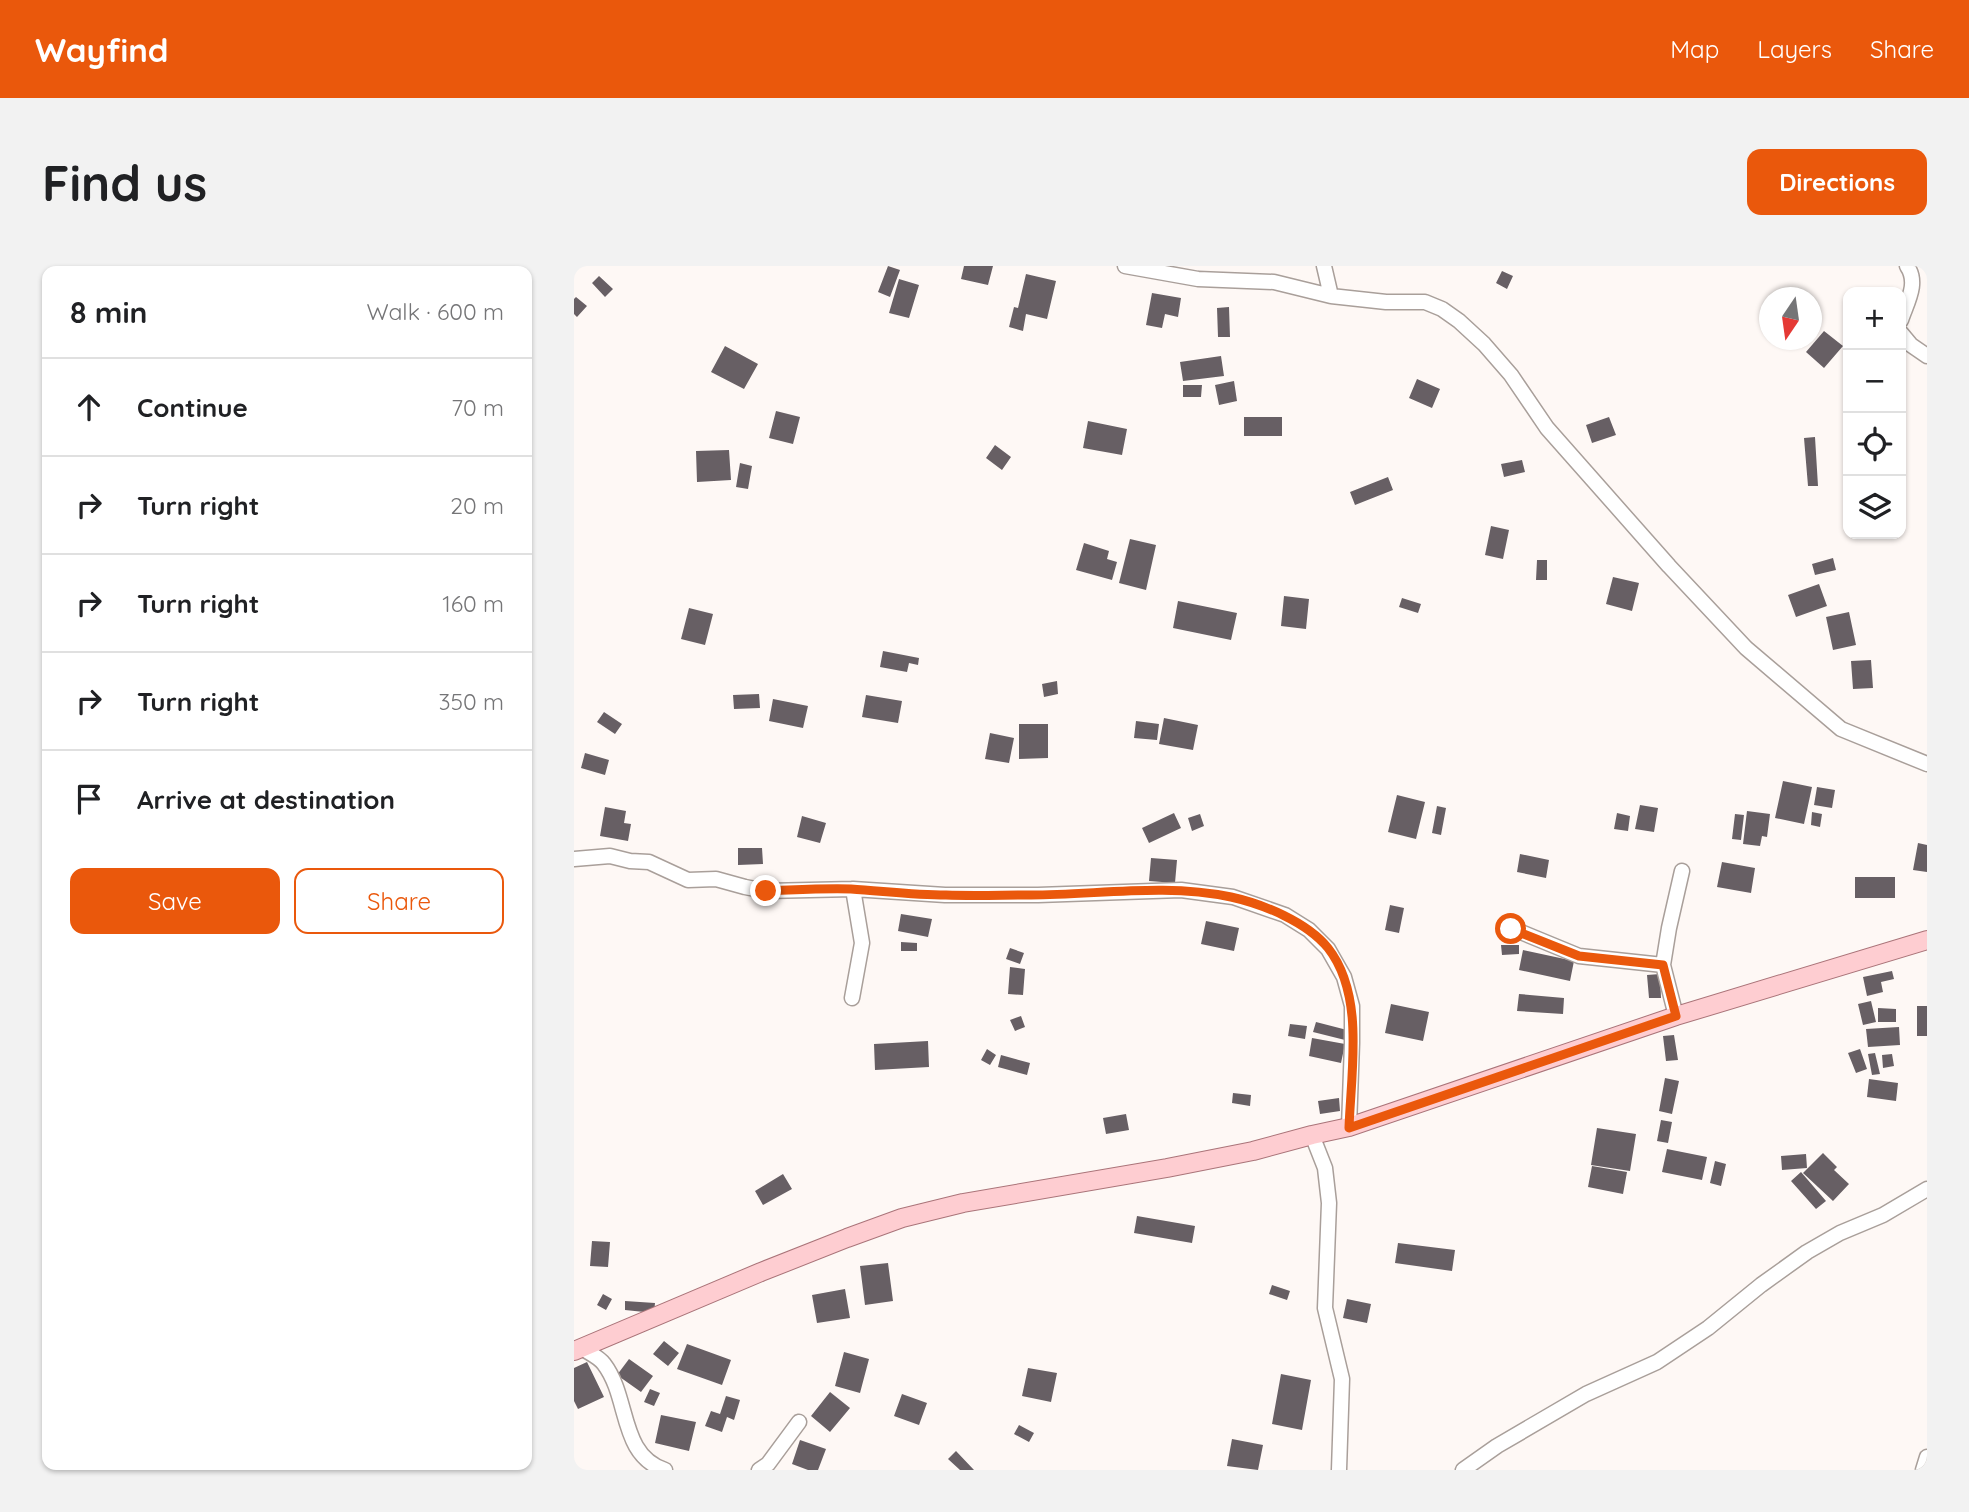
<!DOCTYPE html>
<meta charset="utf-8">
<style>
:root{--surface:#fff;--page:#f2f2f2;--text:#202124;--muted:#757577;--line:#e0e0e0;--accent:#ea580c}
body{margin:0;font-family:Quicksand,sans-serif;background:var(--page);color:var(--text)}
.controls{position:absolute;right:21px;top:21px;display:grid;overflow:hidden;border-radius:14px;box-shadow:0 2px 5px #0004}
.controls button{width:63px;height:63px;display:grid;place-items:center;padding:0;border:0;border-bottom:2px solid var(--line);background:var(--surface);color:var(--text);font:35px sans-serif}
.compass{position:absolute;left:1185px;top:21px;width:63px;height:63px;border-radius:50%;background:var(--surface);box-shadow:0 2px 5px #0004;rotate:193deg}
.stop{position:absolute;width:21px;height:21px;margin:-16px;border:5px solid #ea580c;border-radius:50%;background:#fff}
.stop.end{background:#ea580c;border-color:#fff;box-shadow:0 2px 7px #0008}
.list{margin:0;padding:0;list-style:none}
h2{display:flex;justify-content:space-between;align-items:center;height:91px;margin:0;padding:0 28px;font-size:30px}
h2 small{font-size:23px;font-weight:400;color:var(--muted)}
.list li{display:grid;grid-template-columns:46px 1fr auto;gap:21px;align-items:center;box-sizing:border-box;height:98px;padding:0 28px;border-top:2px solid var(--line)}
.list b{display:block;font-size:26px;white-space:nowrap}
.list em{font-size:23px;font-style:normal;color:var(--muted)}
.actions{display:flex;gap:14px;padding:21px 28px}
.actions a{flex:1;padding:16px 0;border:2px solid var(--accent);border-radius:14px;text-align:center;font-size:24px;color:var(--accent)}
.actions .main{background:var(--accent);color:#fff}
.icon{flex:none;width:38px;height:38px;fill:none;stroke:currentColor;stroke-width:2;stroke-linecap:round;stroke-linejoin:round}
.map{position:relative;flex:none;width:1353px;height:1204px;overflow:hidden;border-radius:14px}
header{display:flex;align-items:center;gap:42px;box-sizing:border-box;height:98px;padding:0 35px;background:var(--accent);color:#fff}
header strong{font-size:33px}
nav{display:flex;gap:38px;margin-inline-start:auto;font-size:24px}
.intro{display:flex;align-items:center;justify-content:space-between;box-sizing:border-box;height:168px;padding:0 42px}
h1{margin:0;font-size:49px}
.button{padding:18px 32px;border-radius:14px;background:var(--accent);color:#fff;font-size:24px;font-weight:700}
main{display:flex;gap:42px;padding:0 42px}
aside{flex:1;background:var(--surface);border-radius:14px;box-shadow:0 2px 5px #0004}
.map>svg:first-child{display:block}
.building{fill:#675f64}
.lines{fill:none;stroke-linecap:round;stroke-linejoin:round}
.minor-casing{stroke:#a99f9a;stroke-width:17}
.major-casing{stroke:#aa7479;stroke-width:20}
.minor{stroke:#fff;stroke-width:14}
.major{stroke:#fecdd1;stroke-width:18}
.route{stroke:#ea580c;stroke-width:9}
</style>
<header>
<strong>Wayfind</strong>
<nav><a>Map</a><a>Layers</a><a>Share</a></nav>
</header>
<div class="intro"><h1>Find us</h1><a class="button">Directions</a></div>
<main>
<aside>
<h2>8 min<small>Walk · 600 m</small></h2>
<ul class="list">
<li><svg class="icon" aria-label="ahead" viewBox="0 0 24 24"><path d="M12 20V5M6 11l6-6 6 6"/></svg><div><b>Continue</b></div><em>70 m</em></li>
<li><svg class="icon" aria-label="right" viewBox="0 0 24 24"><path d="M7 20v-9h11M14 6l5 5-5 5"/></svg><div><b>Turn right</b></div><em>20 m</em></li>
<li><svg class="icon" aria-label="right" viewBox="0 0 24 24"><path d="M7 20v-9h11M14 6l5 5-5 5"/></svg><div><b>Turn right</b></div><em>160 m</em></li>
<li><svg class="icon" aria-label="right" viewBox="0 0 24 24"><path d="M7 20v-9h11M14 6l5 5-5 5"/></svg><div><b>Turn right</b></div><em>350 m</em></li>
<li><svg class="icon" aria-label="arrive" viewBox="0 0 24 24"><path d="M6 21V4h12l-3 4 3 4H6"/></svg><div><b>Arrive at destination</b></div></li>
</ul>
<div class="actions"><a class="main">Save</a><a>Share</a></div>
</aside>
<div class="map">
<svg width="1353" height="1204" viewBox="0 0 1353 1204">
<rect width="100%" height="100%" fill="#fef8f5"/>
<path class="building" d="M314 0 326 4 316 31 304 26Z
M390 0H419L414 19 387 13Z
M928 5 939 10 933 23 922 17Z
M452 8 482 15 473 53 452 48 449 65 435 61 440 41 444 42Z
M25 10 39 23 31 31 18 17Z
M325 13 345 19 335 52 315 47Z
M578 27 607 32 604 51 591 48 588 62 572 59Z
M2 31 13 40 3 51 0 48V33Z
M655 41 656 71H644L643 42Z
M1250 65 1269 80 1250 102 1232 86Z
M151 80 184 98 170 123 137 106Z
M647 90 650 110 609 115 606 96Z
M843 113 866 123 858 142 835 132Z
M660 115 663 135 645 139 641 119Z
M609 119H628L627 131H609Z
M202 145 226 151 219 178 195 172Z
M670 151H708V170H670Z
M1035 151 1042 169 1018 177 1012 159Z
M514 155 553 163 548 189 509 182Z
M1241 171 1244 220H1234L1230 172Z
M421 179 437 191 428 204 412 192Z
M155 184 157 214 123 216 122 185Z
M948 194 951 206 930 211 927 198Z
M166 197 178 200 174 223 162 221Z
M814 211 819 224 781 239 776 226Z
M917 260 935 264 929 293 911 289Z
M556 273 582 279 572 324 545 317Z
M510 277 535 285 533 293 543 296 538 314 502 304Z
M1259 292 1262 304 1241 309 1238 298Z
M963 294H973V314H962Z
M1039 311 1065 317 1058 345 1032 338Z
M1245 318 1253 340 1222 351 1214 329Z
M710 330 735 333 732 363 707 360Z
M828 332 847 338 844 347 825 341Z
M604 335 663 347 657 374 599 362Z
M115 342 139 348 131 379 107 373Z
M1275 346 1282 379 1259 384 1252 351Z
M309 385 345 392 344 399 335 397 333 406 306 401Z
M1297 394 1299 422 1279 423 1277 395Z
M483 415 484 428 470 431 468 418Z
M185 428 186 442 160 443 159 429Z
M292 429 328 435 324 457 288 451Z
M199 433 234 440 229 462 195 455Z
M30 446 48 458 41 468 23 456Z
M590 452 624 459 619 484 585 478Z
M562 455 585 458 583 474 560 472Z
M445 458H474V492L445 493Z
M416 467 440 472 435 497 411 493Z
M11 487 35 494 31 509 7 502Z
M1209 515 1238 521 1230 558 1201 552Z
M1243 521 1261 524 1258 542 1240 539Z
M823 529 851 536 842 573 814 566Z
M1066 539 1084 542 1080 566 1061 563Z
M863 540 872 542 867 569 858 567Z
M31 541 52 545 50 557 57 558 54 575 26 570Z
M1173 545 1196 548 1193 571 1188 570 1186 580 1169 578Z
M1238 546 1248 548 1246 561 1237 559Z
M600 547 607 562 575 577 568 562Z
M1043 547 1056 550 1054 565 1040 563Z
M626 548 630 560 618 565 614 552Z
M1161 548 1170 549 1167 574 1158 573Z
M228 550 252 557 246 577 223 571Z
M1344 577 1353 579V606L1339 604Z
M164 582H188L189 598 164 599Z
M946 588 975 594 972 612 943 606Z
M577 592 603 594 601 617 575 615Z
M1148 596 1181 602 1177 627 1143 621Z
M1281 611H1321V632H1281Z
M816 639 830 642 825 667 811 664Z
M327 648 358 653 354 671 324 665Z
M632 655 665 662 660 685 627 678Z
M327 676 343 677V685H327Z
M927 679H945V688L928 689Z
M436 682 450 687 446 698 432 693Z
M949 684 1000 695 996 715 945 704Z
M436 701 451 703 449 729 434 728Z
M1318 705 1320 713 1307 716 1309 726 1293 730 1289 711Z
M1086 708 1087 732H1075L1073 709Z
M945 728 990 732 989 748 943 745Z
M1297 735 1302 756 1289 759 1284 738Z
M817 738 855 746 849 775 811 767Z
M1343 740H1353V770H1343Z
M1304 742 1322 743V756H1304Z
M447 750 451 761 441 765 436 754Z
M742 756 773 764 771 774 739 766Z
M716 758 733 760 731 773 714 770Z
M1325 761 1326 779 1294 781 1292 763Z
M1100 769 1104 794 1092 795 1089 770Z
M738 772 771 778 767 797 735 790Z
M354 775 355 801 301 804 300 778Z
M413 783 422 789 416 799 407 794Z
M1286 783 1293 803 1282 807 1274 787Z
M1301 787 1306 808 1298 809 1294 788Z
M1318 788 1320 800 1309 802 1308 789Z
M427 789 456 797 453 809 424 801Z
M1091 812 1105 815 1098 848 1085 845Z
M1295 813 1324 817 1322 835 1293 831Z
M659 827 677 829 676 840 658 837Z
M765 832 766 845 746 848 744 835Z
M552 848 555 864 532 868 529 852Z
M1087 854 1098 856 1094 877 1083 875Z
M1023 862 1062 868 1056 905 1017 899Z
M1093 883 1133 891 1128 914 1088 906Z
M1249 887 1263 901 1260 904 1275 918 1259 935 1229 907Z
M1232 888 1233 902 1208 904 1207 890Z
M1141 895 1152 898 1147 920 1136 917Z
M1018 900 1053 906 1049 928 1014 921Z
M1227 906 1252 935 1242 943 1217 915Z
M209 908 218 923 189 939 181 925Z
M563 950 621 960 618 977 560 967Z
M18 975 36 976 34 1001 16 1000Z
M824 977 881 984 878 1005 821 997Z
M314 997 319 1035 291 1039 286 1000Z
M698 1019 716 1025 713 1034 695 1028Z
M271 1023 276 1052 243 1057 238 1029Z
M29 1028 38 1033 32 1044 23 1039Z
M773 1033 797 1038 793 1057 769 1052Z
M51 1035 81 1037 80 1047 51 1044Z
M90 1075 105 1087 94 1100 79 1088Z
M113 1078 157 1094 148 1119 103 1103Z
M270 1086 295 1093 286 1127 261 1120Z
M55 1093 79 1110 67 1126 43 1109Z
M13 1096 30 1131 4 1143 0 1135V1102Z
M454 1102 483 1107 477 1136 448 1130Z
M707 1108 737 1114 728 1164 698 1158Z
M76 1123 86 1127 80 1140 70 1136Z
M256 1126 276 1142 256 1166 237 1150Z
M328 1128 353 1137 345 1159 320 1150Z
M152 1130 166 1134 160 1154 153 1151 148 1166 131 1160 137 1145 146 1148Z
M87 1149 122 1156 115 1185 81 1177Z
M445 1159 460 1167 455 1176 440 1168Z
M658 1173 689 1179 684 1204 653 1200Z
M226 1174 252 1183 244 1204H234L218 1198Z
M382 1185 400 1204H386L374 1193Z"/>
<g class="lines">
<defs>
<path id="minor" d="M551 0 624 13 700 16 757 30 812 36H851L868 43 885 55 910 78 937 109 973 162 1095 300 1172 382 1267 463 1353 498
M750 0 757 30
M1327 54C1333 36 1345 17 1333 0
M1327 67 1337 79 1353 90
M0 593 36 590 56 595 75 596 114 614 142 613 171 621 192 625 279 623 371 629H464L607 624 659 631 711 649 735 664 754 683 770 711 778 740V777L775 861
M937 662 1005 690 1089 699 1102 750
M1089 699 1095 662 1108 605
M278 732 288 677 279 623
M738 869 751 902 755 937 751 1042 768 1113 765 1204
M8 1082C15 1087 25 1091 30 1098 56 1132 45 1189 91 1204
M185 1204 194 1198 225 1156
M889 1204 923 1180 1012 1128 1083 1096 1134 1062 1187 1019 1233 986 1266 967 1309 949 1353 923
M1349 1204 1353 1191"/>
<path id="major" d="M0 1085 187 1006 273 972 328 952 389 937 593 902 679 885 738 869 775 861 1102 750 1353 674"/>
</defs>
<use href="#minor" class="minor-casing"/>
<use href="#major" class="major-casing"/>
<use href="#minor" class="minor"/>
<use href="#major" class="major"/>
</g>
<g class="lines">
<path class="route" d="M192 625C221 624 249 622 277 623 309 625 340 629 372 629 400 630 428 629 457 629 523 629 591 617 657 631 689 638 733 656 754 682 791 729 777 805 775 862L1102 750 1089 699 1005 690 937 663"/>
</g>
</svg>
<div class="controls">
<button>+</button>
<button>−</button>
<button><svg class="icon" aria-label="locate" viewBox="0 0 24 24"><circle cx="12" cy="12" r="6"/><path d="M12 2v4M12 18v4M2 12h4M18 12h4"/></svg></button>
<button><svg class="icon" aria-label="layers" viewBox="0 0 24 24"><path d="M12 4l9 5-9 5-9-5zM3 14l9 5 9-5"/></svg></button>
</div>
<svg class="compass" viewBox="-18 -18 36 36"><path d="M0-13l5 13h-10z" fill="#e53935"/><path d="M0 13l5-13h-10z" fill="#757577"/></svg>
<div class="stop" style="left:937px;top:663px"></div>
<div class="stop end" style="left:192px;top:625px"></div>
</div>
</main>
